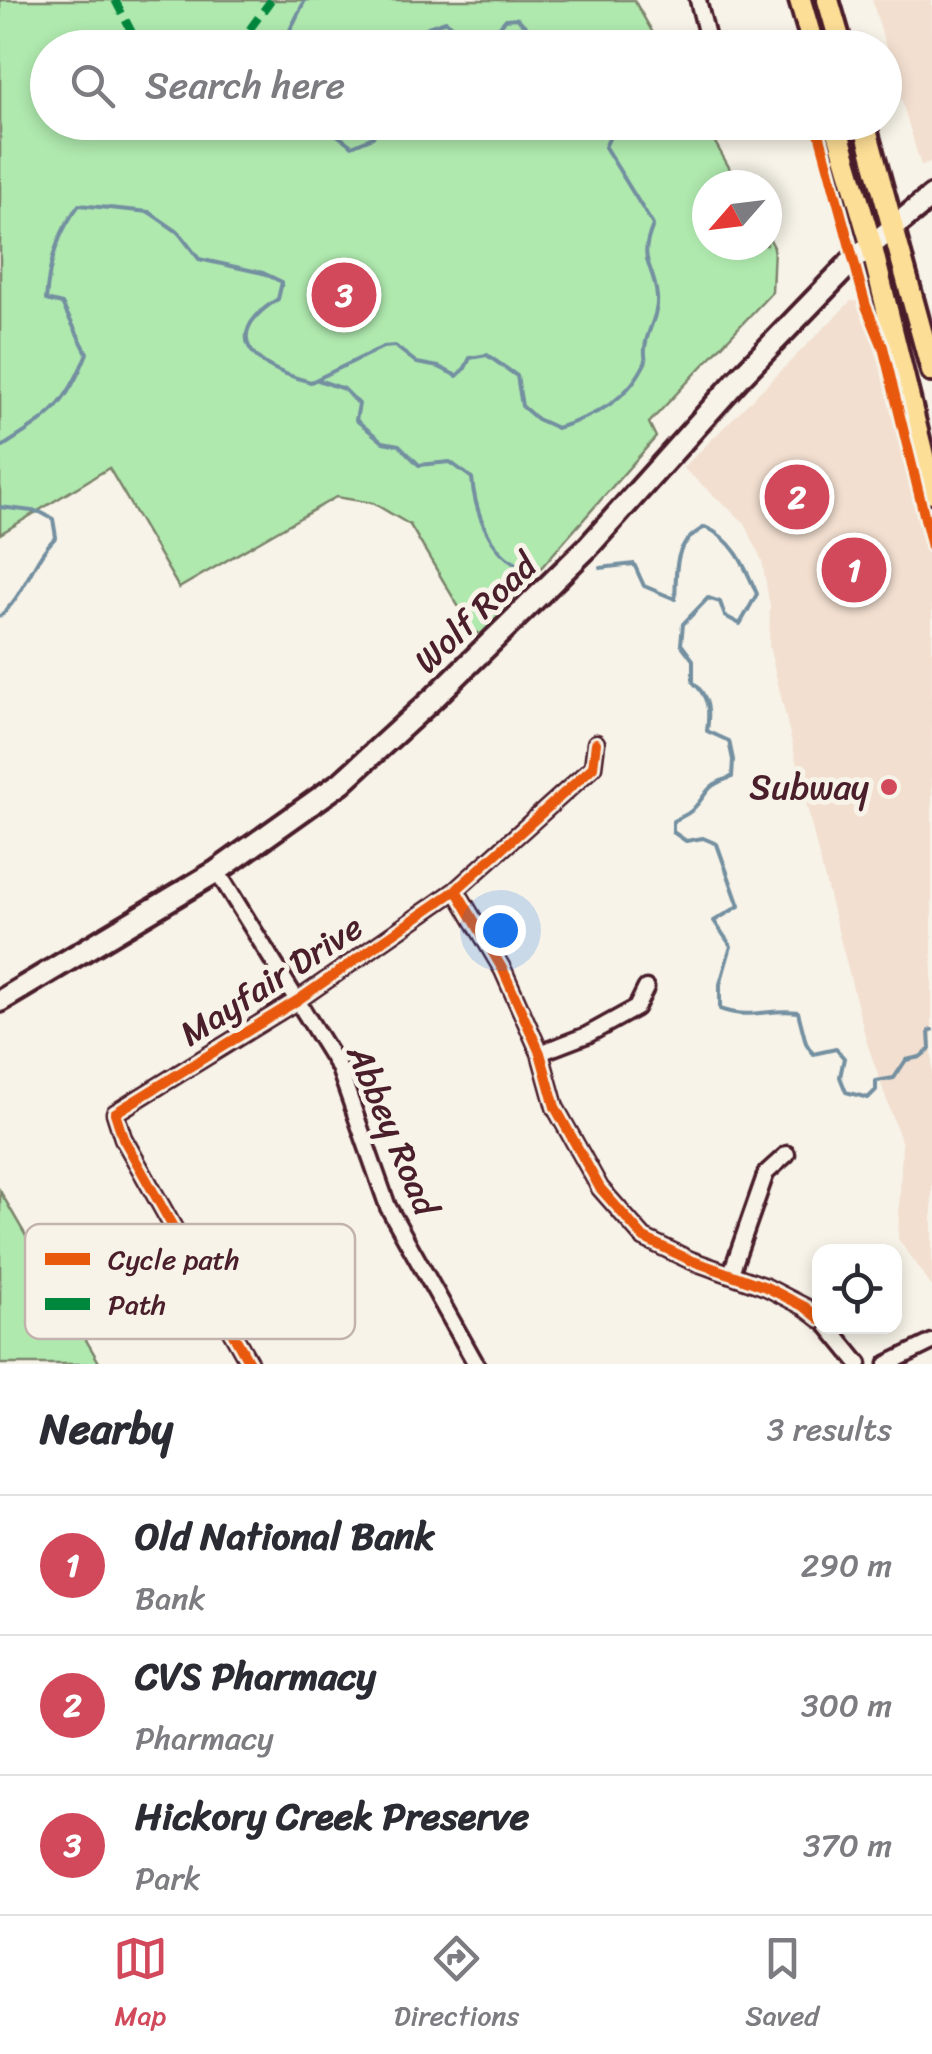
<!DOCTYPE html>
<style>
:root{--surface:#fff;--page:#f2f2f3;--text:#2b2b33;--muted:#7c7c81;--line:#e1e1e2;--accent:#d1495b}
body{margin:0;font-family:Sriracha,sans-serif;background:var(--page);color:var(--text)}
.controls{position:absolute;right:30px;bottom:30px;display:grid;overflow:hidden;border-radius:20px;box-shadow:0 5px 15px #0003}
.controls button{width:90px;height:90px;display:grid;place-items:center;padding:0;border:0;border-bottom:2px solid var(--line);background:var(--surface);color:var(--text);font:50px sans-serif}
.compass{position:absolute;left:692px;top:170px;width:90px;height:90px;border-radius:50%;background:var(--surface);box-shadow:0 5px 15px #0003;rotate:242deg}
.you{position:absolute;left:500px;top:930px;width:35px;height:35px;margin:-25px;border:8px solid #fff;border-radius:50%;background:#1a73e8;box-shadow:0 0 0 15px #1a73e833}
.badge{display:grid;place-items:center;width:65px;height:65px;border-radius:50%;background:var(--accent);color:#fff;font-size:32px;font-weight:700}
.pin{position:absolute;translate:-50% -50%;border:5px solid #fff;box-shadow:0 2px 10px #0006}
.list{margin:0;padding:0;list-style:none}
h2{display:flex;justify-content:space-between;align-items:center;height:130px;margin:0;padding:0 40px;font-size:42px}
h2 small{font-size:32px;font-weight:400;color:var(--muted)}
.list li{display:grid;grid-template-columns:65px 1fr auto;gap:30px;align-items:center;box-sizing:border-box;height:140px;padding:0 40px;border-top:2px solid var(--line)}
.list b{display:block;font-size:38px;white-space:nowrap}
.list p{margin:0;font-size:32px;white-space:nowrap;color:var(--muted)}
.list em{font-size:32px;font-style:normal;color:var(--muted)}
.icon{flex:none;width:55px;height:55px;fill:none;stroke:currentColor;stroke-width:2;stroke-linecap:round;stroke-linejoin:round}
.map{position:relative;flex:none;width:932px;height:1364px;overflow:hidden}
.search{position:absolute;background:var(--surface);box-shadow:0 5px 15px #0003;left:30px;right:30px;top:30px;height:110px;display:flex;align-items:center;gap:25px;box-sizing:border-box;padding:0 35px;border-radius:55px;color:var(--muted);font-size:38px}
.sheet{height:550px;background:var(--surface)}
nav{display:flex;justify-content:space-around;align-items:center;box-sizing:border-box;height:140px;border-top:2px solid var(--line);background:var(--surface);font-size:28px;color:var(--muted)}
nav a{display:grid;justify-items:center;gap:5px}
nav .on{color:var(--accent)}
.map>svg:first-child{display:block}
.built{fill:#f2dfd0}
.green{fill:#afe9ae;stroke:#7c846c;stroke-width:2.5}
.lines{fill:none;stroke-linecap:round;stroke-linejoin:round}
.stream{stroke:#738fa0;stroke-width:4}
.minor-casing{stroke:#4a1f2b;stroke-width:21}
.secondary-casing{stroke:#4a1f2b;stroke-width:28}
.primary-casing{stroke:#4a1f2b;stroke-width:28}
.minor{stroke:#f7f3e8;stroke-width:14}
.secondary{stroke:#f7f3e8;stroke-width:20}
.primary{stroke:#fdde96;stroke-width:20}
.quiet{stroke:#00873e;stroke-width:8;stroke-dasharray:15 8;stroke-linecap:butt}
.cycleway-casing{stroke:#f7f3e8;stroke-width:16}
.cycleway{stroke:#e8590c;stroke-width:10}
.poi-dot{fill:#d1495b;stroke:#f7f3e8;stroke-width:4}
.labels{text-anchor:middle;stroke-width:10;stroke-linejoin:round;paint-order:stroke}
.street-label{font-size:35px;fill:#4a1f2b;stroke:#f7f3e8}
.poi-label{font-size:35px;fill:#4a1f2b;stroke:#f7f3e8;text-anchor:end}
.key{fill:#f7f3e8;stroke:#c3b3af;stroke-width:2.5}
.key-label{font-size:28px;fill:#4a1f2b}
</style>
<div class="map">
<svg width="932" height="1364" viewBox="0 0 932 1364">
<rect width="100%" height="100%" fill="#f7f3e8"/>
<filter id="ink" filterUnits="userSpaceOnUse"><feTurbulence type="fractalNoise" baseFrequency=".01" numOctaves="2"/><feDisplacementMap in="SourceGraphic" scale="20" xChannelSelector="R" yChannelSelector="G"/><feConvolveMatrix kernelMatrix="1 2 1 2 8 2 1 2 1" color-interpolation-filters="sRGB"/></filter>
<g filter="url(#ink)">
<path class="built" d="M872 0H932V161L921 166Z
M851 301 865 302 869 306 888 347 932 524V1287L898 1239 902 1144 867 1043 818 853 769 646 770 606 762 561 745 523 683 468Z"/>
<path class="green" d="M0 0H634L661 47 48 48V122L704 123 739 185H707V245H767V234L774 247 772 292 649 423 656 437 482 635 473 631 410 525 373 503 336 497 179 588 109 468 0 534Z
M0 1191 100 1364H0Z"/>
<g class="lines">
<path class="stream" d="M281 48 305 0
M425 48 428 27 446 21 469 39 490 38 506 19 517 18 547 48
M338 122 337 135 352 146 373 137 380 122
M318 380 344 389 359 404 356 420 383 442 399 445 419 465 450 462 472 478C475 513 493 566 534 568
M0 448C49 417 65 409 87 353L62 304 46 300C49 264 57 233 79 205L149 212 178 232 199 259 263 273 282 282 278 299C214 339 260 369 311 382L383 347 395 346 417 363 439 367 457 376 465 368 470 358 487 355 517 376 522 406 537 419 557 428C596 416 628 400 646 361 640 338 659 320 657 297 654 262 637 264 653 225L605 147 617 122
M0 507 40 512 53 519 56 537C32 560 25 595 0 616
M600 568 634 564 644 586 675 599C677 565 672 545 705 527 734 539 745 567 757 594L740 624 725 616 720 602 708 598 683 624 681 644 693 660V682C709 697 710 710 707 731L729 741 733 760 732 777C704 786 710 791 694 808 690 814 679 818 673 821V832L686 841 703 838 717 844 739 906 714 921 731 946 720 984V1009C750 1020 769 1008 798 1012L806 1043 813 1054 836 1049 844 1058 840 1077 846 1092 868 1098 876 1090V1081L894 1078 906 1060 920 1057 930 1049 929 1031 932 1030"/>
<defs>
<path id="minor" d="M698 0 710 48
M217 871 339 1068 388 1207 476 1364
M456 890 503 970 540 1053 555 1107 600 1188 644 1238 690 1260 766 1287 805 1307 820 1319
M540 1053 587 1035 636 1008 646 988
M731 1273 766 1173 787 1154
M828 1326 859 1364
M250 1364 123 1138 115 1113 298 1000 456 890 593 767 596 743
M887 1364 932 1342"/>
<path id="secondary" d="M0 1001 217 871 342 782 436 696 588 547 742 375 853 260 932 196"/>
<path id="primary" d="M800 0 814 48
M828 0 842 48
M835 122 871 244 932 492
M864 122 932 371"/>
</defs>
<use href="#minor" class="minor-casing"/>
<use href="#secondary" class="secondary-casing"/>
<use href="#primary" class="primary-casing"/>
<use href="#minor" class="minor"/>
<use href="#secondary" class="secondary"/>
<use href="#primary" class="primary"/>
<path class="quiet" d="M115 0 140 48
M236 48 271 0"/>
<defs>
<path id="cycleway" d="M816 122 866 306 883 347 932 547
M456 890 503 970 540 1053 555 1107 600 1188 644 1238 690 1260 766 1287 805 1307 820 1319
M250 1364 123 1138 115 1113 298 1000 456 890 593 767 596 743"/>
</defs>
<use href="#cycleway" class="cycleway-casing"/>
<use href="#cycleway" class="cycleway"/>
</g>
</g>
<circle class="poi-dot" cx="889" cy="787" r="10"/>
<g class="labels">
<g class="street-label">
<text transform="translate(475 613) rotate(-44)" y="12">Wolf Road</text>
<text transform="translate(271 980) rotate(-33)" y="12">Mayfair Drive</text>
<text transform="translate(393 1130) rotate(67)" y="12">Abbey Road</text>
</g>
<g class="poi-label">
<text x="869" y="799">Subway</text>
</g>
</g>
<rect x="25" y="1224" width="330" height="115" rx="15" class="key"/>
<rect x="45" y="1253" width="45" height="12" fill="#e8590c"/>
<rect x="45" y="1298" width="45" height="12" fill="#00873e"/>
<g class="key-label">
<text x="108" y="1269">Cycle path</text>
<text x="108" y="1314">Path</text>
</g>
</svg>
<div class="controls">
<button><svg class="icon" aria-label="locate" viewBox="0 0 24 24"><circle cx="12" cy="12" r="6"/><path d="M12 2v4M12 18v4M2 12h4M18 12h4"/></svg></button>
</div>
<svg class="compass" viewBox="-18 -18 36 36"><path d="M0-13l5 13h-10z" fill="#e53935"/><path d="M0 13l5-13h-10z" fill="#7c7c81"/></svg>
<div class="you"></div>
<div class="pin badge" style="left:854px;top:570px">1</div>
<div class="pin badge" style="left:797px;top:497px">2</div>
<div class="pin badge" style="left:344px;top:295px">3</div>
<div class="search"><svg class="icon" aria-label="search" viewBox="0 0 24 24"><circle cx="10" cy="10" r="6"/><path d="M15 15l6 6"/></svg>Search here</div>
</div>
<section class="sheet">
<h2>Nearby<small>3 results</small></h2>
<ul class="list">
<li><span class="badge">1</span><div><b>Old National Bank</b><p>Bank</p></div><em>290 m</em></li>
<li><span class="badge">2</span><div><b>CVS Pharmacy</b><p>Pharmacy</p></div><em>300 m</em></li>
<li><span class="badge">3</span><div><b>Hickory Creek Preserve</b><p>Park</p></div><em>370 m</em></li>
</ul>
</section>
<nav>
<a class="on"><svg class="icon" aria-label="map" viewBox="0 0 24 24"><path d="M3 6l6-2 6 2 6-2v14l-6 2-6-2-6 2zM9 4v14M15 6v14"/></svg>Map</a>
<a><svg class="icon" aria-label="directions" viewBox="0 0 24 24"><path d="M12 3l9 9-9 9-9-9zM9 14v-3h6M13 9l2 2-2 2"/></svg>Directions</a>
<a><svg class="icon" aria-label="saved" viewBox="0 0 24 24"><path d="M7 4h10v16l-5-4-5 4z"/></svg>Saved</a>
</nav>
